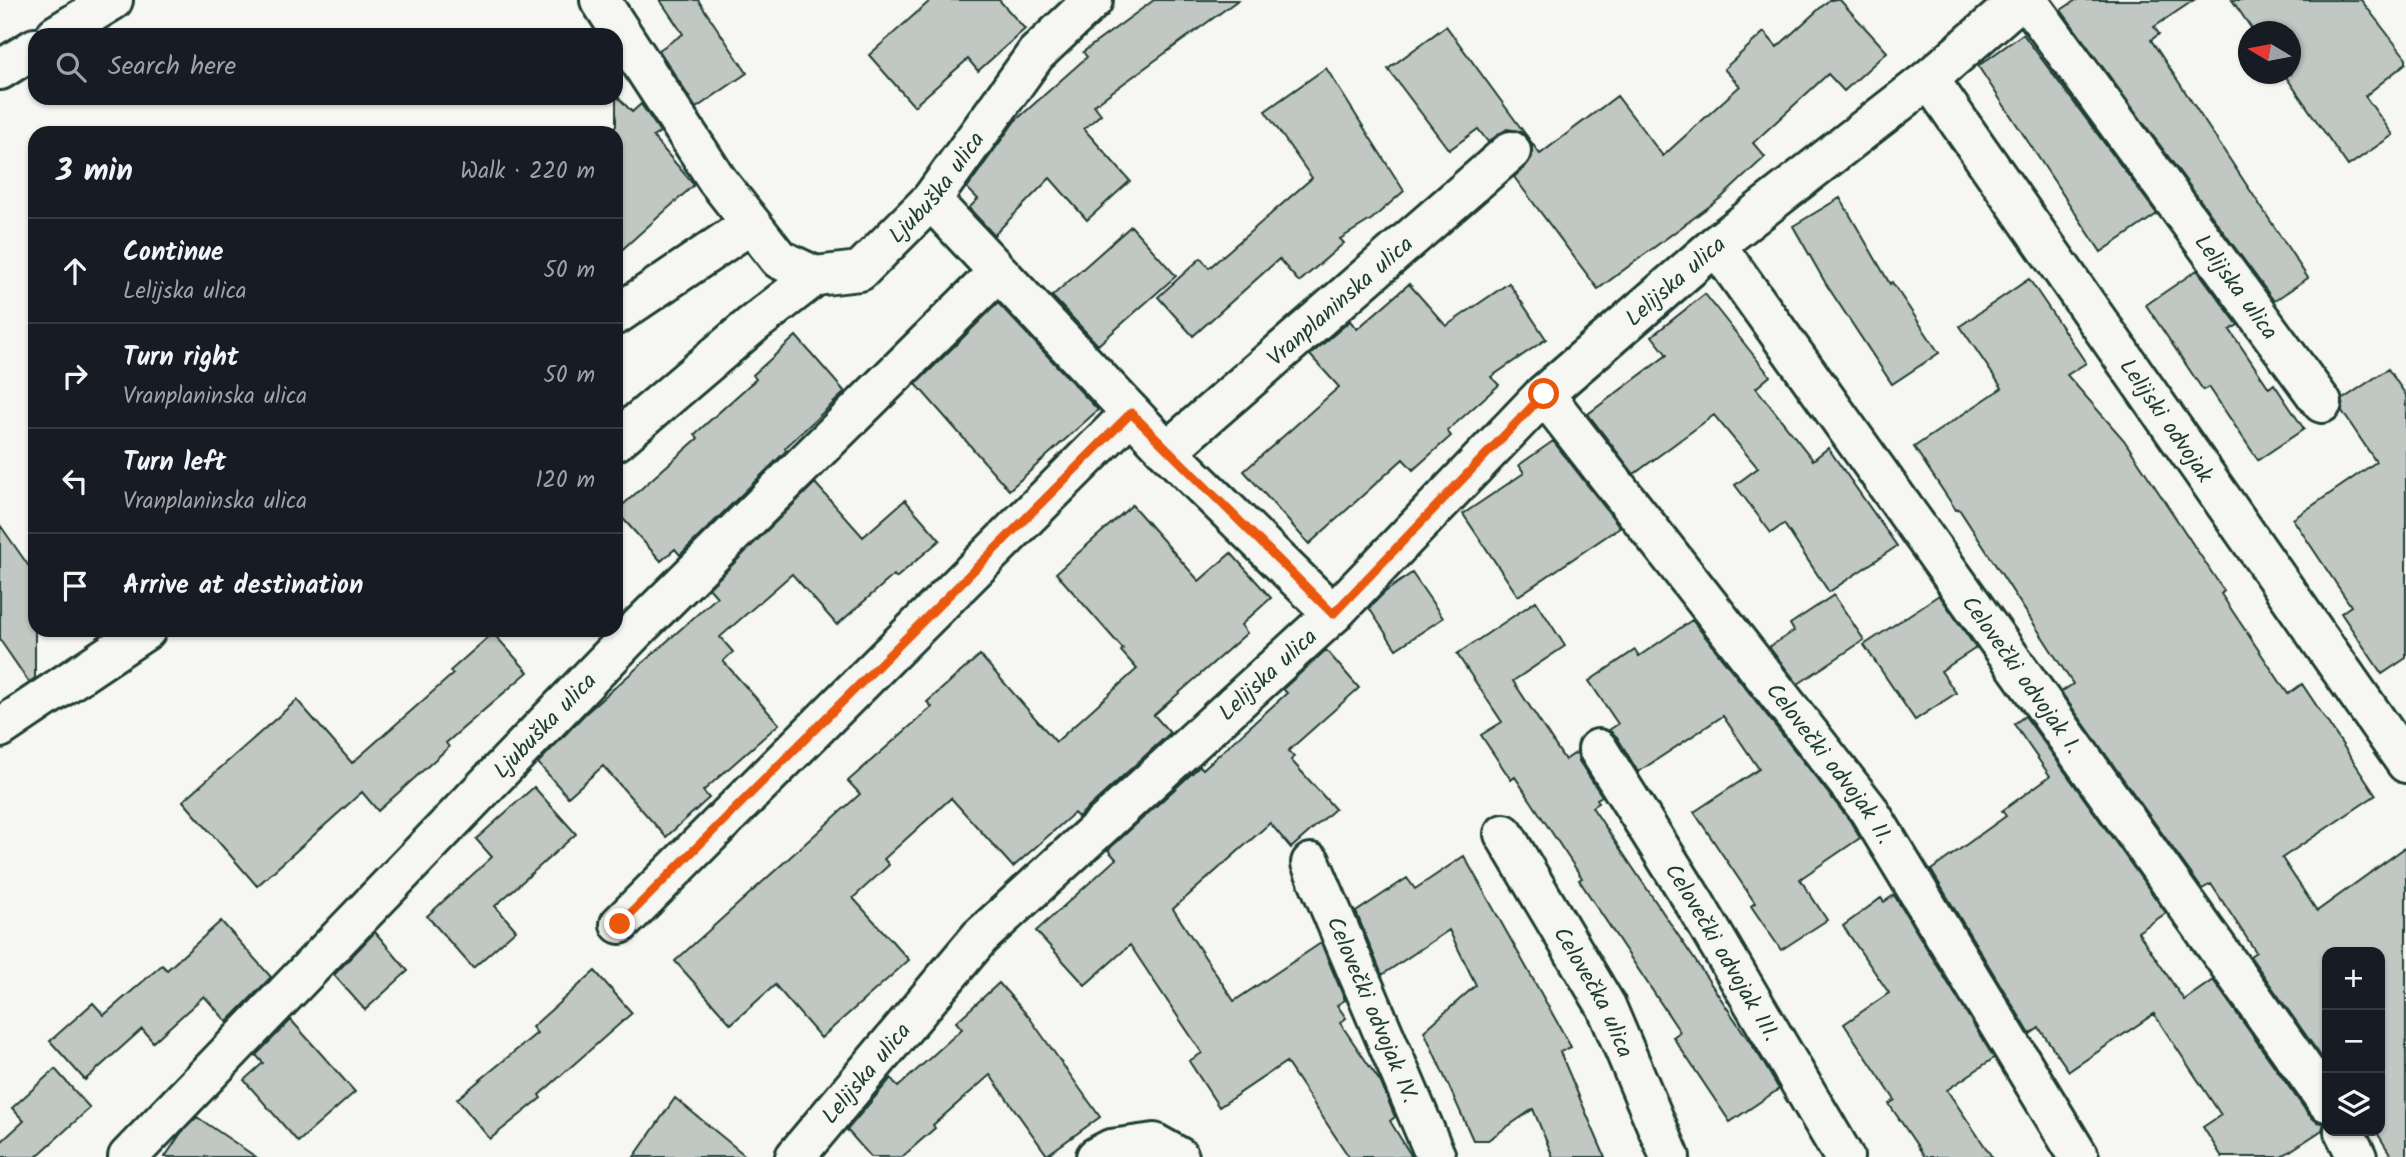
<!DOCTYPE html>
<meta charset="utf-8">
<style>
:root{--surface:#171b24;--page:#242831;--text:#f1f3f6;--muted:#9ea1a6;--line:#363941}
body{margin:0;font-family:Kalam,sans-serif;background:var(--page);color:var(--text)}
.controls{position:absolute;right:21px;bottom:21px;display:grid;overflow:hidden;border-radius:14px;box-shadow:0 2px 5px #0004}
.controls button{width:63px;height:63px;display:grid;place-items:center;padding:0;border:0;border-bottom:2px solid var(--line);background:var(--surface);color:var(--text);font:35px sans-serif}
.compass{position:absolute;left:2238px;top:21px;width:63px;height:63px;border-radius:50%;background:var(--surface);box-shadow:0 2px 5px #0004;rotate:280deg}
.stop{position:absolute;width:21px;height:21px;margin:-16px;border:5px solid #ea580c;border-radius:50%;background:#fff}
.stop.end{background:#ea580c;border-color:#fff;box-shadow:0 2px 7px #0008}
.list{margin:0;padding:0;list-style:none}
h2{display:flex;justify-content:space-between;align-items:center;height:91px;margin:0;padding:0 28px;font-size:30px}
h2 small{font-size:23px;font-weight:400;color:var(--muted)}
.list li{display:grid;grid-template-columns:46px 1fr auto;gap:21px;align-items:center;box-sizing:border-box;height:105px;padding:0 28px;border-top:2px solid var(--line)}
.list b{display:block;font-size:26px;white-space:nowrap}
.list p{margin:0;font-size:23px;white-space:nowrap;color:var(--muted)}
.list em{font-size:23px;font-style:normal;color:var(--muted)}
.icon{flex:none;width:38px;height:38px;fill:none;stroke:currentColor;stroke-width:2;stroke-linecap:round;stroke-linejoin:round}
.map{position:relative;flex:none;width:2406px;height:1157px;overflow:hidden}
.search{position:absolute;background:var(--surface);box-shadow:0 2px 5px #0004;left:28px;top:28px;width:595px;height:77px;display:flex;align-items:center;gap:18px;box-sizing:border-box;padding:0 24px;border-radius:21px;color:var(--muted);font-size:26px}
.panel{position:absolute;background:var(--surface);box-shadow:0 2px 5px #0004;left:28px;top:126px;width:595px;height:511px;border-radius:21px}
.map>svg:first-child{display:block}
.building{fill:#c1c8c3;stroke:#1f3d34;stroke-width:2}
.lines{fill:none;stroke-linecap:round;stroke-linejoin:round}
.minor-casing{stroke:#1f3d34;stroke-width:44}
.minor{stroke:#f6f6f2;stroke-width:38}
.route{stroke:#ea580c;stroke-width:9}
.labels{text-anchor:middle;stroke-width:5;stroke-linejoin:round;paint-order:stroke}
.street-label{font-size:23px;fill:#1f3d34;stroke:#f6f6f2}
</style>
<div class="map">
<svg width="2406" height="1157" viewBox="0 0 2406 1157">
<rect width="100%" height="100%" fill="#f6f6f2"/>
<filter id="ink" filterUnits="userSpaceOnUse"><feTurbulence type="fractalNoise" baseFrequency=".0143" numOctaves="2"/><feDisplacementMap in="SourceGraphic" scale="14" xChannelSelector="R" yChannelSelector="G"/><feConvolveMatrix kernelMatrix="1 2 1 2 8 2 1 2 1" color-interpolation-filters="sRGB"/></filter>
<g filter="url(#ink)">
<path class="building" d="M660 0H698L747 73 696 108 659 50 683 34Z
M931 0H999L1025 29 978 71 968 59 914 106 869 55Z
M1154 0H1238L1094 105 1101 114 1084 129 1130 181 1087 220 1050 178 994 235 969 208 978 199 967 188 1015 121 1087 57 1083 52Z
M1829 0H1840L1887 52 1844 91 1828 74 1753 143 1765 157 1722 197 1598 289 1514 177 1525 167 1532 157V146L1527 136 1519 131 1507 129 1488 142 1478 129 1449 150 1388 69 1446 26 1540 154 1617 96 1663 156 1740 86 1724 69 1764 32 1777 47Z
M2076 0H2194L2154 27 2159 34 2151 40 2308 278 2274 301 2061 10Z
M2232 0H2361L2406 58V63L2365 96 2393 135 2348 166 2284 74H2291V32H2254Z
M2023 34 2157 214 2101 252 1978 66Z
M1326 68 1404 191 1372 219 1340 239 1344 243 1299 282 1279 259 1193 336 1158 297 1201 258 1209 268 1312 178 1265 111Z
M616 95 632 112 641 104 660 132 653 137 694 185 616 255V133H609L616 126Z
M1840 198 1890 284 1892 282 1939 353 1892 384 1826 284 1793 226Z
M1131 226 1176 276 1098 345 1052 296Z
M2197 270 2238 325 2230 330 2269 388 2274 384 2304 429 2258 460 2209 387 2203 390 2146 305Z
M2029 279 2086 363 2067 375 2124 440 2224 591 2221 594 2288 694 2302 684 2376 795 2282 858 2317 911 2406 847V1157H2392L2376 1131H2380V952H2327V1065L2250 956 2256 952 2211 884 2202 889 2061 692 2073 684 1959 509 1956 510 1914 447 2002 388 1960 326Z
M1509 283 1546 339 1491 377 1499 385 1447 431 1451 436 1413 470 1403 459 1309 544 1244 471 1339 387 1310 355 1350 321 1357 329 1409 284 1446 326Z
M1705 294 1770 376 1756 388 1813 460 1828 448 1897 546 1829 592 1784 524 1771 533 1735 485 1758 468 1714 415 1634 474 1588 414 1667 355 1652 336Z
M998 303 1098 410 1009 490 916 384Z
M796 336 845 392 785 448 786 451 680 555 675 549 661 561 616 511 698 438 695 434 756 379 753 375Z
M2388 369 2406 395V658L2382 674 2341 613 2351 606 2293 519 2376 462 2342 411 2343 399Z
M1553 441 1620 527 1518 596 1463 514 1524 473 1519 465Z
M815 483 863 537 905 500 940 540 896 578 894 575 837 625 792 574 720 637 733 652 723 661 779 724 703 791 709 798 666 837 603 766 568 797 538 763 585 714 717 597 709 588Z
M1132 505 1199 581 1231 553 1271 598 1241 625 1247 633 1154 715 1170 733 1078 817 1074 813 1013 867 951 798 884 859 889 865 853 898 909 960 821 1038 775 985 731 1024 675 961 860 794 848 781 932 707 927 702 980 655 1056 742 1137 669 1121 651 1123 649 1056 573Z
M0 525 35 575V678L29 682 0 640Z
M1412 573 1443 618 1396 649 1369 608 1385 592Z
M1834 595 1864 640 1798 684 1769 647 1794 631 1790 624Z
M1939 595 1976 648 1941 671 1956 693 1915 720 1864 645Z
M1536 601 1565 646 1513 681 1565 760 1577 752 1579 761 1602 796 1597 799 1599 802 1592 807 1760 1057 1779 1089 1730 1122 1673 1037 1680 1032 1579 880 1582 878 1515 777 1511 780 1481 735 1502 722 1457 654Z
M1692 620 1850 821 1860 838 1800 879 1827 920 1781 950 1751 906 1755 903 1694 812 1759 769 1723 716 1638 772 1617 737 1609 730 1618 724 1589 681 1635 650 1639 656Z
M493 633 528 672 446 743 449 747 378 811 362 792 257 886 183 801 297 700 352 763 453 674 450 671Z
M1326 650 1359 688 1288 751 1294 757 1291 760 1335 809 1291 848 1270 823 1173 909 1234 1001 1321 943 1345 1000 1337 1005 1346 1018 1340 1023 1381 1083 1395 1117 1390 1121 1412 1157H1349L1286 1062 1219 1107 1189 1061 1202 1053 1130 945 1085 985 1036 931 1116 859 1108 850 1200 766 1203 769 1287 693 1283 689Z
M2025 716 2166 913 2138 932 2184 1000 2213 980 2309 1115 2317 1122 2324 1123 2322 1130 2281 1157H2222L2203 1127 2221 1115 2154 1014 2069 1071 2039 1028 2030 1034 1931 870 2006 816 2002 811 2050 776 2014 724Z
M534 787 576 834 495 906 516 930 473 968 427 916 492 857 476 839Z
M1464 856 1571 1047 1560 1052 1605 1157H1553L1533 1109 1488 1140H1473L1424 1031 1476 985 1449 930 1382 975 1356 912 1407 878 1415 889Z
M1894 895 1994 1058 1947 1090 1992 1157H1925L1889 1104 1895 1100 1844 1024 1889 993 1843 926 1881 898 1884 902Z
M221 921 271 977 227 1022 204 996 153 1042 142 1029 85 1080 50 1041 93 1003 104 1015 162 965 167 970Z
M375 932 408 971 365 1010 334 975Z
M595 971 632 1013 539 1095 541 1098 490 1139 457 1099 537 1033 532 1027Z
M999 983 1029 1017 1100 1117 1047 1155 990 1075 933 1125 935 1128 902 1157H871L847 1130 891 1078 898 1087 962 1029 956 1022Z
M291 1020 355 1092 298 1142 244 1080 263 1063 256 1055Z
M55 1069 90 1108 36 1157H0V1143L24 1121 12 1108Z
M675 1098 747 1157H634Z
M197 1117 256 1157H165L181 1133Z"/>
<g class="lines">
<defs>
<g id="minor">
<path id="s1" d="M600 0 717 180 779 259 815 276 860 271 931 200 1036 54 1093 0"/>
<path id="s2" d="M2027 0 2322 403"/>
<path d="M56 35 113 0"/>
<path d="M0 70 35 48"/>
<path id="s3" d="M1929 79 2406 763"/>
<path d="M931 200 1167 451 1333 614"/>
<path id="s4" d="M1716 245 2327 1102"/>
<path d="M616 315 751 224"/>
<path id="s5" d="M1544 394 1868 809 2079 1157"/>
<path d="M616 441 752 325 815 276"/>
<path id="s6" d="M1167 451 1511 151"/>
<path d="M0 728 146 630"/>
<path id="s7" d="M1598 749 1694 902 1844 1157"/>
<path id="s8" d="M1504 834 1606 1006 1670 1157"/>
<path id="s9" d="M1311 863 1436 1157"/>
<path d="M620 924 1131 413"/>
<path d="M2344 1131 2357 1157"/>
<path id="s10" d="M128 1157 635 631 998 272"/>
<path id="s11" d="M795 1157 980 937 1333 614 1544 394 1716 245 1929 79 2020 0"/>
<path d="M1096 1157 1111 1149 1154 1143 1179 1157"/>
</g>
</defs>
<use href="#minor" class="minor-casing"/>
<use href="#minor" class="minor"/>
</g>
</g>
<g class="lines" filter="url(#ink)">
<path class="route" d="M620 924 1131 413 1333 614 1544 394"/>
</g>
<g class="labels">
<g class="street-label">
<text dy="8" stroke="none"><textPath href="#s1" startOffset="514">Ljubuška ulica</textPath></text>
<text dy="8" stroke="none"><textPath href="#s11" startOffset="1244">Lelijska ulica</textPath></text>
<text dy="8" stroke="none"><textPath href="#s2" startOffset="355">Lelijska ulica</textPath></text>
<text dy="8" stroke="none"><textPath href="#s6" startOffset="229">Vranplaninska ulica</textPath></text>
<text dy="8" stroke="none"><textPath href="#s3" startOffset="416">Lelijski odvojak</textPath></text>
<text dy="8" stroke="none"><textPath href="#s4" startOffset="527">Celovečki odvojak I.</textPath></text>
<text dy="8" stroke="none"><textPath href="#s11" startOffset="677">Lelijska ulica</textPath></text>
<text dy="8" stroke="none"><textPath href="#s10" startOffset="600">Ljubuška ulica</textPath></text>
<text dy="8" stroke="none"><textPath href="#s5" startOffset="467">Celovečki odvojak II.</textPath></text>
<text dy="8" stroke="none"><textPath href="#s7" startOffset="238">Celovečki odvojak III.</textPath></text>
<text dy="8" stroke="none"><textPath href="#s8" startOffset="182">Celovečka ulica</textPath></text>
<text dy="8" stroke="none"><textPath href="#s9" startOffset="159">Celovečki odvojak IV.</textPath></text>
<text dy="8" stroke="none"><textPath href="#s11" startOffset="110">Lelijska ulica</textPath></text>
</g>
</g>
</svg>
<div class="controls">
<button>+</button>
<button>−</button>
<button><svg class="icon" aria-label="layers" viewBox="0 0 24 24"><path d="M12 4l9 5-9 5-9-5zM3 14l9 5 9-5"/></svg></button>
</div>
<svg class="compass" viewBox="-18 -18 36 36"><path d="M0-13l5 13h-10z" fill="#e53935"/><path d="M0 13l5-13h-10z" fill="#9ea1a6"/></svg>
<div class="stop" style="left:1544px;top:394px"></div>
<div class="stop end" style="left:620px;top:924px"></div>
<div class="search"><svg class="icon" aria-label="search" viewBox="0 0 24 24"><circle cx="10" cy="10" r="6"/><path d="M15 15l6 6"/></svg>Search here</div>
<section class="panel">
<h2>3 min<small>Walk · 220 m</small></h2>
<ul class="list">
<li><svg class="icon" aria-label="ahead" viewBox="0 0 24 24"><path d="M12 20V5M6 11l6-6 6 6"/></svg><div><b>Continue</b><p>Lelijska ulica</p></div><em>50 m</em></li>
<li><svg class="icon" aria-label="right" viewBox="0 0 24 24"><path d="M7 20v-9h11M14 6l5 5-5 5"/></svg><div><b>Turn right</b><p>Vranplaninska ulica</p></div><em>50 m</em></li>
<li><svg class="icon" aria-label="left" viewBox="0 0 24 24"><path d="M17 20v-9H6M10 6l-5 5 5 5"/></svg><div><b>Turn left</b><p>Vranplaninska ulica</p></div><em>120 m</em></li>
<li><svg class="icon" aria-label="arrive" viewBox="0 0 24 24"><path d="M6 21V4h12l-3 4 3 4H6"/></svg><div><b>Arrive at destination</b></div></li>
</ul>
</section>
</div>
